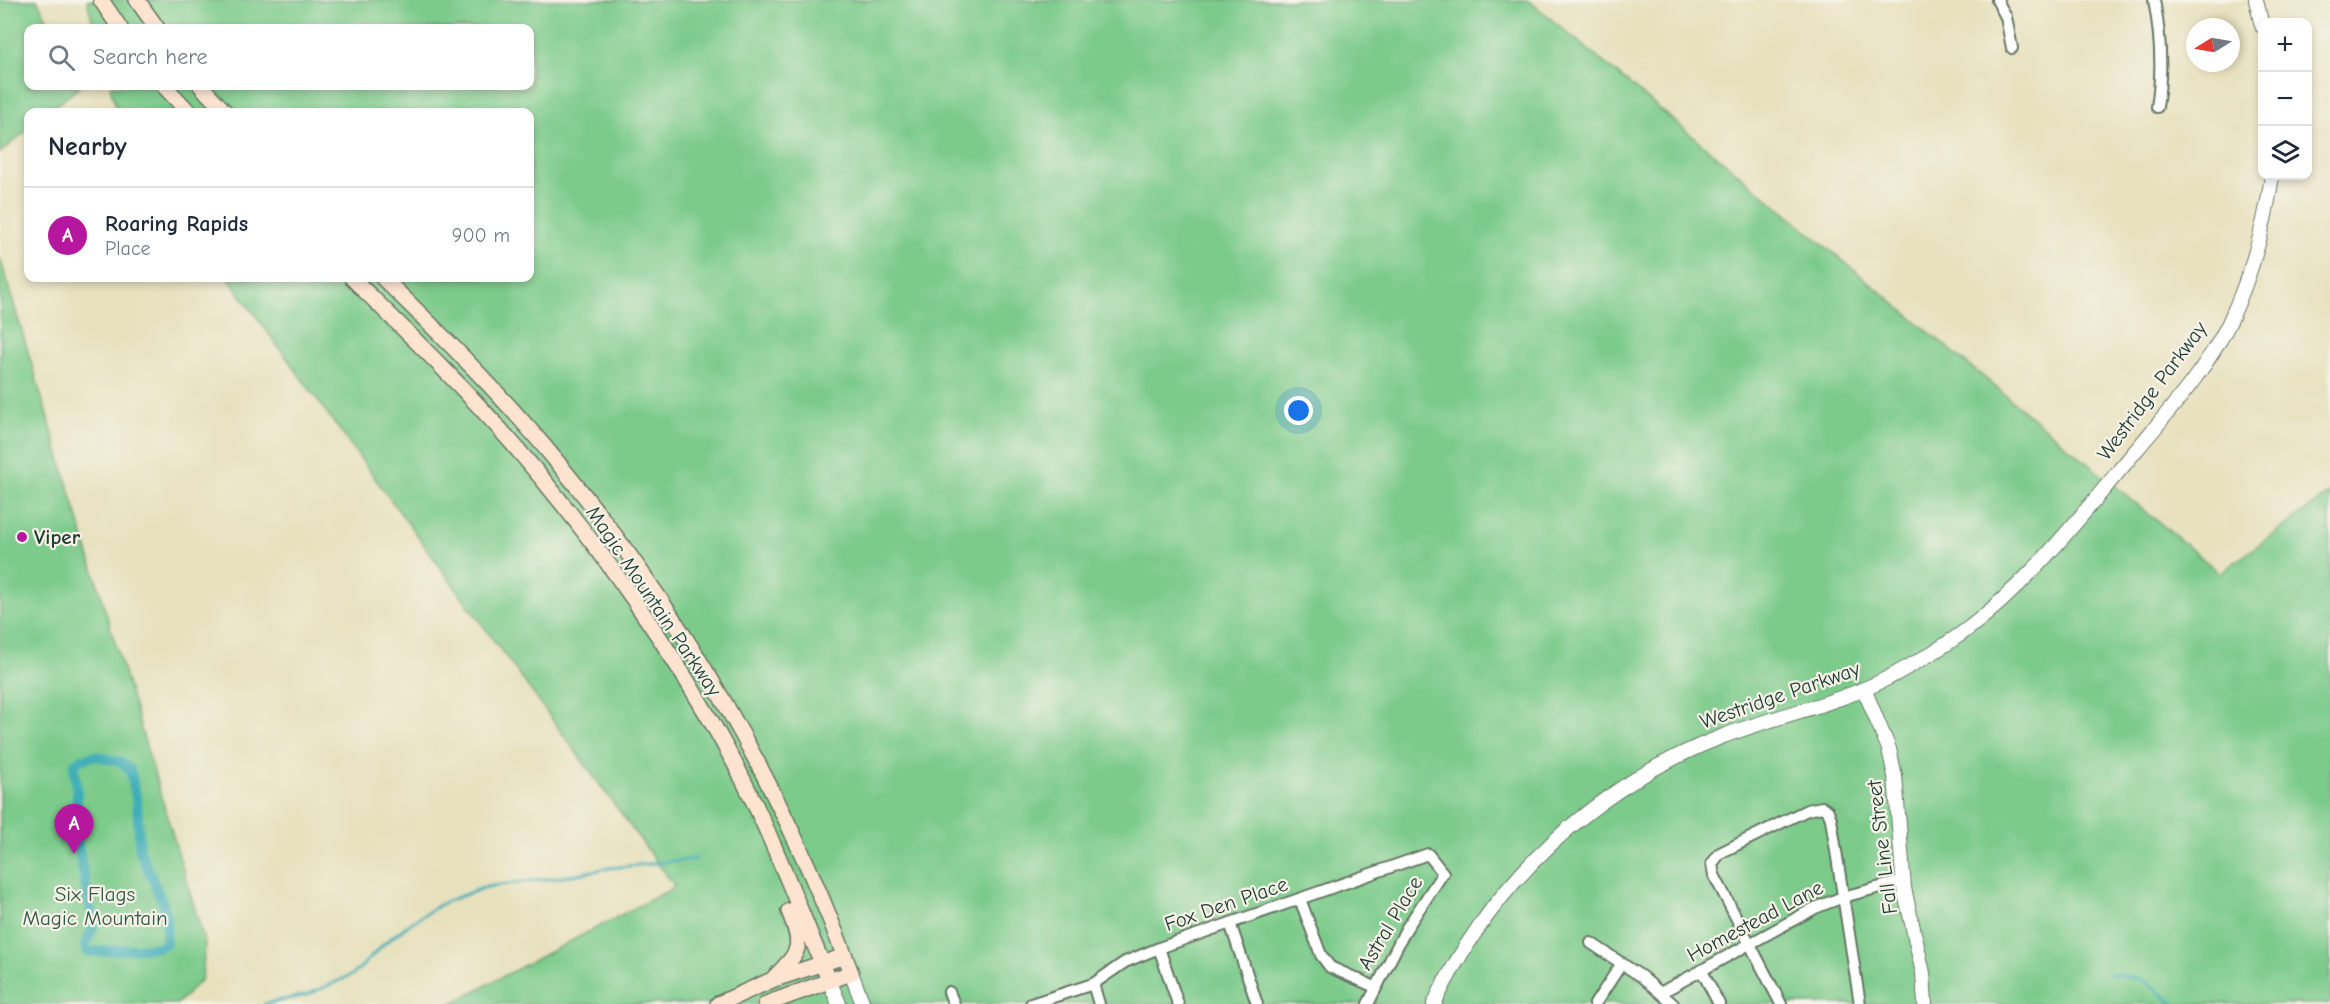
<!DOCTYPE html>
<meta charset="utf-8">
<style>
:root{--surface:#fff;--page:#f6f6f7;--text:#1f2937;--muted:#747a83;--line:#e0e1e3;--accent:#b5179e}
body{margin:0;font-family:"Comic Neue",sans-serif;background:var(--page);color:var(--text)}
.controls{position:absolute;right:18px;top:18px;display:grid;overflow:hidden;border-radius:12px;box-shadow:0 3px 9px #0003}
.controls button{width:54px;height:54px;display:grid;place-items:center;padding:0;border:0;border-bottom:2px solid var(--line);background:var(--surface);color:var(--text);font:30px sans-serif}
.compass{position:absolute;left:2186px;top:18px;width:54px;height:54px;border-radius:50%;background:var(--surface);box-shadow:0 3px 9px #0003;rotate:259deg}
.you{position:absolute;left:1299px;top:411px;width:21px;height:21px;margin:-15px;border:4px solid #fff;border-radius:50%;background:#1a73e8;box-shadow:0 0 0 9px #1a73e833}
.badge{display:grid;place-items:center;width:39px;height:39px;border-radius:50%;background:var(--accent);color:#fff;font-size:20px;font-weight:700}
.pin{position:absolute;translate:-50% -50px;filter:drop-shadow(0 2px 3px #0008)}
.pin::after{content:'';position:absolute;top:32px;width:21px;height:18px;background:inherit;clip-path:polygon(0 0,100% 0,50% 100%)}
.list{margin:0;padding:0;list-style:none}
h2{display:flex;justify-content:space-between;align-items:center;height:78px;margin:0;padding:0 24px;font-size:26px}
h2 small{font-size:20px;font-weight:400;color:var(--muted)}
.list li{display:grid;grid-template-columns:39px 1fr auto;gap:18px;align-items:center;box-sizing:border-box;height:96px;padding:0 24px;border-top:2px solid var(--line)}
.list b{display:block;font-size:22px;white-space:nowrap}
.list p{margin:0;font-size:20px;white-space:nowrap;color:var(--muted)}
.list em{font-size:20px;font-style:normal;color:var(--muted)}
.icon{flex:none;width:33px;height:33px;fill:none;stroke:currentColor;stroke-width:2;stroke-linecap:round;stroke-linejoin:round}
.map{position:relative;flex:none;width:2330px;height:1004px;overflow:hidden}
.search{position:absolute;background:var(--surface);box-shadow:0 3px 9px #0003;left:24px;top:24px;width:510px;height:66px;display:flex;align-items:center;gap:15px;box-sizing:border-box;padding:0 21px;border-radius:12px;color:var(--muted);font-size:22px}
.panel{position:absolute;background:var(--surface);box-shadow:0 3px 9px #0003;left:24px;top:108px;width:510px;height:174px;border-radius:12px}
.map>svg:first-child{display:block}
.green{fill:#7ccb8b;stroke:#4e8460;stroke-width:1.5}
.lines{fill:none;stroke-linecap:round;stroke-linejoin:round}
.stream{stroke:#3cadb7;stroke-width:3}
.canal{stroke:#3cadb7;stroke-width:10}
.minor-casing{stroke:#657664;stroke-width:14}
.tertiary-casing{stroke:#657664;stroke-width:16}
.secondary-casing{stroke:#657664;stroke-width:18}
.minor{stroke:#fff;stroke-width:10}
.tertiary{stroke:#fff;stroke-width:14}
.secondary{stroke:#fde4d1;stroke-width:15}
.poi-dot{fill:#b5179e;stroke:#f7f3e8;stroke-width:2}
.labels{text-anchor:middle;stroke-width:4.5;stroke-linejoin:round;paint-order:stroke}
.street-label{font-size:21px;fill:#1f3d34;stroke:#f7f3e8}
.poi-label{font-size:21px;font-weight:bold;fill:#1f3d34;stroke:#f7f3e8;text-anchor:start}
.park-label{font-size:21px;fill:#325945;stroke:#f7f3e8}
</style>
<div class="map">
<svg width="2330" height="1004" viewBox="0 0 2330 1004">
<rect width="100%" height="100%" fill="#f7f3e8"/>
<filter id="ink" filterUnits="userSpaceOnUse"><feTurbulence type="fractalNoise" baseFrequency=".0167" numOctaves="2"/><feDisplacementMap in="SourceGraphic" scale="12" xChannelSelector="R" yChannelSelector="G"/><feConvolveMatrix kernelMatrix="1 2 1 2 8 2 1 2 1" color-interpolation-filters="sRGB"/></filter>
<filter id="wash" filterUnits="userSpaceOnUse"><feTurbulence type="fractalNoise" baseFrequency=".008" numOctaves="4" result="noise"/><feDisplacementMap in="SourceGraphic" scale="24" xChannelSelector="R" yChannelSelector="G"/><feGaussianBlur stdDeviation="1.35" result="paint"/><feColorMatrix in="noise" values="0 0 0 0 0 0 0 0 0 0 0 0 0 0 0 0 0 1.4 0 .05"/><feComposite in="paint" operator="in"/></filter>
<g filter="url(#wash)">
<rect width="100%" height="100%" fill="#e7e1be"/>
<path class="green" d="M0 0H37L52 28H28V86H81L48 112H28V129L0 153Z
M87 0H1528L2220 573 2330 493V1004H450L675 887 228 278H530V112H117L110 86H530V28H94Z
M0 258 205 943 202 979 177 1004H0Z"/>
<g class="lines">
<path class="stream" d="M2110 974 2141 979 2175 1004
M264 1004 307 995 354 974 385 943 412 922 445 902 486 887 562 877 609 868 696 859"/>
<path class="canal" d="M95 756 120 762 130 769 137 802 140 851 164 906 167 923 166 943 159 947 91 952 87 950 85 944 93 928V923L76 835 77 792 74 765 82 759Z"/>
</g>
</g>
<g filter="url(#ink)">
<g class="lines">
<defs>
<path id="minor" d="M1997 0 2006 17 2012 48
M2154 0C2161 37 2163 70 2157 107
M1300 899 1321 955 1330 967 1375 987
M1230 923 1257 1004
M1591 943 1642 977 1673 1004
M1159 948 1178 1004
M1702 971 1719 1004
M1093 984 1099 1004
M949 992 954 1004
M1662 992 1815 908 1843 897 1903 881
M1031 1004 1093 984 1125 962 1159 948 1428 854 1443 873 1406 929 1368 1004
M1595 1004 1622 963
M1781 1004 1714 875 1712 864 1720 853 1807 810 1822 807 1828 811 1831 819 1860 1004"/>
<path id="tertiary" d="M2256 0 2262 26
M1864 689 1889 749 1895 776 1904 888 1923 973 1925 1004
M851 973 863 1004
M829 980 839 1004
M1434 1004C1492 882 1595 786 1721 737 1777 715 1836 705 1890 677 1917 662 1944 647 1969 628 2034 578 2085 511 2138 448 2168 412 2208 367 2229 323 2250 278 2265 226 2272 176"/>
<path id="secondary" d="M101 0 120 28
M137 0 157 28
M164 86 189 112
M201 86 225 112
M352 278C407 332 462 385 513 444 596 540 675 652 735 764 771 833 799 908 829 980
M383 278C444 337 504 397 558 463 683 614 783 788 851 973L766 1004
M774 978C800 951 804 948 789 911
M718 1004 772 980 845 956"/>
</defs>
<use href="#minor" class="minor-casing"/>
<use href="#tertiary" class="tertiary-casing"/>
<use href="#secondary" class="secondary-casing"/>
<use href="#minor" class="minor"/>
<use href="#tertiary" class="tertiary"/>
<use href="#secondary" class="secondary"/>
</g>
</g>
<circle class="poi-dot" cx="22" cy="537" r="6"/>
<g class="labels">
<g class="street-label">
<text transform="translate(2152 391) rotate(-53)" y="7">Westridge Parkway</text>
<text transform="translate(654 601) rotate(56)" y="7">Magic Mountain Parkway</text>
<text transform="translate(1780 695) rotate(-19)" y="7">Westridge Parkway</text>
<text transform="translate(1882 847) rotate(-97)" y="7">Fall Line Street</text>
<text transform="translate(1226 904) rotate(-19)" y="7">Fox Den Place</text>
<text transform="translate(1755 921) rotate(-28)" y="7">Homestead Lane</text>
<text transform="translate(1390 923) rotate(-59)" y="7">Astral Place</text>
</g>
<g class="poi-label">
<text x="34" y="544">Viper</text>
</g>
<g class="park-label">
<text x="95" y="901">Six Flags<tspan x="95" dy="24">Magic Mountain</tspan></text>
</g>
</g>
</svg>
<div class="controls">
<button>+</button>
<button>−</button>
<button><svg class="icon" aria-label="layers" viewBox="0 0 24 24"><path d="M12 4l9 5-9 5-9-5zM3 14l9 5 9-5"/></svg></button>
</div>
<svg class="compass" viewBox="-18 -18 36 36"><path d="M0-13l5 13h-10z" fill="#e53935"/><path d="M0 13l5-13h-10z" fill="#747a83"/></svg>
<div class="you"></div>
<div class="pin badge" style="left:74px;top:854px">A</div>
<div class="search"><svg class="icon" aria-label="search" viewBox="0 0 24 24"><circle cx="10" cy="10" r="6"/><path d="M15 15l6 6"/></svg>Search here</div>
<section class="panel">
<h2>Nearby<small></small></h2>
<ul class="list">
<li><span class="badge">A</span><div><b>Roaring Rapids</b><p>Place</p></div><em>900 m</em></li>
</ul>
</section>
</div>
